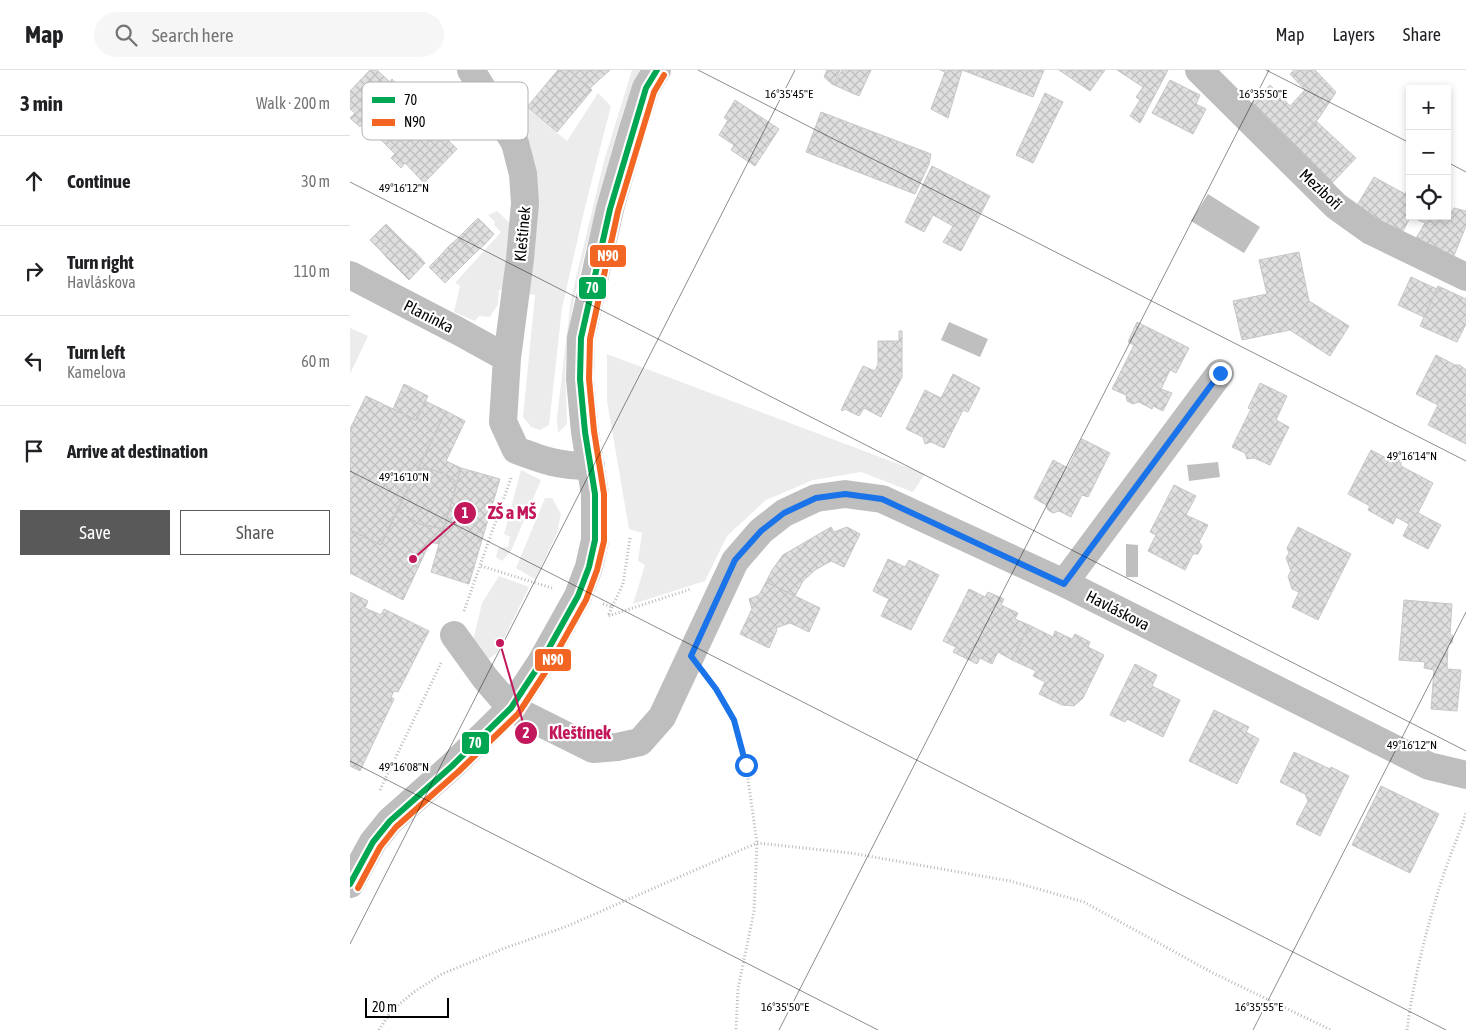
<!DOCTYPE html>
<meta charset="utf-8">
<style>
:root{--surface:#fff;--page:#f6f6f6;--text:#202124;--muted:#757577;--line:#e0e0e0;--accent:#595959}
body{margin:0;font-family:"Asap Condensed",sans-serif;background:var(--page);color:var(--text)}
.controls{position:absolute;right:15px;top:15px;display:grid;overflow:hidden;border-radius:0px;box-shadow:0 2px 8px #0003}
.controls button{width:45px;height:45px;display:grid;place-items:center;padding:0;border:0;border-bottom:1px solid var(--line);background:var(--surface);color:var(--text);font:25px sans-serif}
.scale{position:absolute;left:15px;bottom:12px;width:84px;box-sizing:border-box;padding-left:5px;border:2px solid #000;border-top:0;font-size:14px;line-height:18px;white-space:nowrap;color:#000;-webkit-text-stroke:4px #fff;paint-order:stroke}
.stop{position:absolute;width:15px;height:15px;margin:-11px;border:4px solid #1a73e8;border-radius:50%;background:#fff}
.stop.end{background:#1a73e8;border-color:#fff;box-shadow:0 1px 5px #0008}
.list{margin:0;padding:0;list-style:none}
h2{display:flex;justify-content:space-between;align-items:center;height:65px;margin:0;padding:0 20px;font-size:21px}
h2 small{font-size:16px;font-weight:400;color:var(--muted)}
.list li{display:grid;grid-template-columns:32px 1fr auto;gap:15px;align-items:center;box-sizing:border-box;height:90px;padding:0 20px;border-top:1px solid var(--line)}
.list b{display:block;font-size:19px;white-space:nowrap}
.list p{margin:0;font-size:16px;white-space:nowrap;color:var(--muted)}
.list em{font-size:16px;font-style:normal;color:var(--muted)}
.actions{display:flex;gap:10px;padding:15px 20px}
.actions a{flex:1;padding:11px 0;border:1px solid var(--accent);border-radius:0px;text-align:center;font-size:18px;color:var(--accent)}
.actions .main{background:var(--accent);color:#fff}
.icon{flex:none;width:28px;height:28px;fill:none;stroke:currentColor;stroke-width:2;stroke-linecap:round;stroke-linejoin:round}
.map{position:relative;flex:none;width:1116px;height:960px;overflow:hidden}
header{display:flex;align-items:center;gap:30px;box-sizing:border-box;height:70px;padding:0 25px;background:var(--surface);border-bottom:1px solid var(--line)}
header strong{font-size:24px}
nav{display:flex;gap:28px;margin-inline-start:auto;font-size:18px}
.search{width:350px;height:45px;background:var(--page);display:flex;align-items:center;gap:12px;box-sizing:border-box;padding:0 18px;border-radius:28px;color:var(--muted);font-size:19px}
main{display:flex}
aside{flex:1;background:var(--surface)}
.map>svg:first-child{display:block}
.green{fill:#ececec}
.water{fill:#bfbfbf}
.building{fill:url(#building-cross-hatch);stroke:#c7c7c7}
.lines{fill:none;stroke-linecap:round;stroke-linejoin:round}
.path{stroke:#b9b9b9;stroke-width:3;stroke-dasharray:1 2.5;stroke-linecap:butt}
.minor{stroke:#bebebe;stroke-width:28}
.bus-1-casing{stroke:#fff;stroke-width:10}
.bus-2-casing{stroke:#fff;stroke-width:10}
.bus-1{stroke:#00a651;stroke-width:6}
.bus-2{stroke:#f26522;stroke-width:6}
.route{stroke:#1a73e8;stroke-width:6}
.ticks{fill:none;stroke:#000;stroke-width:1;stroke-opacity:0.45}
.labels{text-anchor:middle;stroke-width:4.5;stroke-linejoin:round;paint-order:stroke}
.street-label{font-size:16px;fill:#000;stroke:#fff}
.key{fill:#fff;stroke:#b2b2b2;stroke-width:1}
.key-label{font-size:14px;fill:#000}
.ticks-label{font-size:12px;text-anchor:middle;fill:#000;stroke:#fff;stroke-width:4.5;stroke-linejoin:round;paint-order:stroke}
.leader{fill:none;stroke:#c2185b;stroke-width:2}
.callout-dot{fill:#c2185b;stroke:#fff;stroke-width:2}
.mark-label{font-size:15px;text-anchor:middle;font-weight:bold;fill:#fff}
.callout-label{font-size:18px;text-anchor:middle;font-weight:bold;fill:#c2185b;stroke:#fff;stroke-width:4.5;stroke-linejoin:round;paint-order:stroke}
.line-badge{stroke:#fff;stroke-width:2}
.badge-label{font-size:14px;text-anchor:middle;font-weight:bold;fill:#fff}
</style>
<header>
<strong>Map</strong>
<div class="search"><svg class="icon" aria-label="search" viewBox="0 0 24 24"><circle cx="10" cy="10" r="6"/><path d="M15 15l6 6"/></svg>Search here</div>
<nav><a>Map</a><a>Layers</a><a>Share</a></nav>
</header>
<main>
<aside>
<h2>3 min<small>Walk · 200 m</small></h2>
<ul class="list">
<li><svg class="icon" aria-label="ahead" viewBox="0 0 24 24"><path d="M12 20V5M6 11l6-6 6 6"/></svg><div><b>Continue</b></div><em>30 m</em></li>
<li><svg class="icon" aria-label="right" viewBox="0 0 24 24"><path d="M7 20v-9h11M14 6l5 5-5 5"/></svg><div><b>Turn right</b><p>Havláskova</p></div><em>110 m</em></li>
<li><svg class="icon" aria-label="left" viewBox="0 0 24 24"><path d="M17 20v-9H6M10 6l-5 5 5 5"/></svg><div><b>Turn left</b><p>Kamelova</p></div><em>60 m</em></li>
<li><svg class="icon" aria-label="arrive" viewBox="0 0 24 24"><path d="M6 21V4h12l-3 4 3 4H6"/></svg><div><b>Arrive at destination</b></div></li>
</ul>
<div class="actions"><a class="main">Save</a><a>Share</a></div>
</aside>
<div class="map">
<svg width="1116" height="960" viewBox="0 0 1116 960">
<defs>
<pattern id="building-cross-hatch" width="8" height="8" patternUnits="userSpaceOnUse" patternTransform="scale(1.25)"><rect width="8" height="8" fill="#dfdfdf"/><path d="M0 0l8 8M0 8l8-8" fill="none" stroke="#bebebe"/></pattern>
</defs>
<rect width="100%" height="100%" fill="#fff"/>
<path class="green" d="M282 0H291C272 35 263 77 253 115 238 171 221 228 216 285 214 308 217 331 217 354L208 363 207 348 221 229 254 91Z
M248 23 261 36 235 137 212 238 199 355 190 360 181 357 173 347 185 225 179 224 156 32 162 26 217 71Z
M147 141 162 155 156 220H149L148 234 140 247 129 246 125 251 104 242 110 216 105 213 151 162 144 155 145 152 138 145Z
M0 258 18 266 0 304Z
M257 284 575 404 563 422 511 402 463 410 416 430 377 466 355 511 283 534 295 495 288 491 292 463 279 459 257 331Z
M171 400 191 410 161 481 152 491 146 487 148 478 158 477 160 467 154 464Z
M195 428H202L211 444 207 463 185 509 166 498Z
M149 506 179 517 147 583 137 590 123 571 132 533Z"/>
<path class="water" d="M858 124 910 157 894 183 841 151Z
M599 252 638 269 630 287 591 270Z
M868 392 870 407 839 411 837 395Z
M776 474 788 475V507H776Z"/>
<path class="building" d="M20 0H27L40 12 42 9 53 20 50 23 80 53 83 50 93 61 91 63 107 79 74 113 55 93 51 98 41 88 45 84 14 53 10 57 0 48 5 43 0 39V21Z
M208 0H219L242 20 207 62 177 37Z
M219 0H260L240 18Z
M477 0H490L483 15 474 7Z
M492 0H521L509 26 484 15Z
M590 0H612L598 48 581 39 595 2Z
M612 0H694L683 27Z
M709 0H755L740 21Z
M767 0H818L790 53 780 46 790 30 786 27 793 17Z
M944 0H965L986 22 969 48 942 77 900 35 920 15 940 36 955 20 940 4Z
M820 10 850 25 846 34 856 39 843 64 802 43Z
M695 23 713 32 683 93 666 85Z
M385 30 429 59 405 96 381 80 384 75 369 65 378 50 374 48Z
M471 42 581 84 579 94 565 124 456 82Z
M966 51 1006 88 981 114 942 77Z
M582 96 640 126 611 181 593 172 603 156 583 145 574 162 555 152Z
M1024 107 1055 124 1060 116V146H1061L1052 163 1006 137Z
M1104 138 1116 141V156L1103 188 1065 170 1075 153 1066 149 1068 146H1099Z
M128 148 144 164 135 174 118 158Z
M36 154 46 164 30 180 20 170Z
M118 158 135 174 125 183 109 167Z
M46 164 56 174 39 190 30 180Z
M109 167 125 183 115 193 98 177Z
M56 174 66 183 49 200 39 190Z
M98 177 115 193 105 203 89 187Z
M949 182 959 231 999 256 980 286 940 260 892 270 883 231 917 224 909 190Z
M66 183 75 193 59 210 49 200Z
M89 187 105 203 95 213 79 197Z
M1061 207 1087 219 1074 247 1048 235Z
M1088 216 1116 229V254L1107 272 1070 256Z
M787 252 839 278 826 303 820 300 811 319 822 323 813 341 803 336 802 339 789 332 783 334 777 331 776 325 762 319 784 275 778 272Z
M549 261H552V307L531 347 514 338 509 346 495 339 493 341 491 340 513 296 525 301 528 294V271H549Z
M1086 285 1105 295H1110L1116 300V374L1078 355 1088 335 1066 324Z
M603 304 630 318 618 342 613 340 594 378 581 372 575 374 573 367 556 359 575 320 591 328Z
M910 313 937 326 926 350 939 357 920 395 904 388 897 389 895 383 882 377 901 339 898 338Z
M54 314 78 326 66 350 43 339Z
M16 326 66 350 75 331 96 341 31 475 0 460V359Z
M96 341 115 351 96 391 111 398 107 413 100 407 92 403 79 399 68 398Z
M732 369 760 383 738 427 732 425 721 447 709 441 703 443 698 440 696 435 684 428 703 390 718 398Z
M1021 380 1040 390 1044 387 1051 391V396L1083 413 1068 443 1091 455 1078 479 1053 466 1059 454 1046 447 1043 454 1018 440 1020 436 998 424Z
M68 398 79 399 92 403 100 407 107 413 94 459 69 454 47 440Z
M111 398 150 409 119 514 81 502Z
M824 415 846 426 836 445 858 455 849 472 852 476 848 484H843L835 500 798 481 806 465 800 462Z
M47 440 69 454 94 459 89 474 80 472 53 530 0 503V460L31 475Z
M481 457 484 462 497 457 510 464 494 497 481 491 465 500 453 511 445 526 416 512 422 500 433 485Z
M948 457 1001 484 968 550 942 537 949 522 942 519 938 506 941 501 936 488 939 483 937 478Z
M538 489 555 497 559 490 589 505 561 560 531 546 539 529 523 521Z
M416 512 470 538 459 562 440 553 426 558 427 560 419 578 390 564 402 539 399 529 409 525Z
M619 519 635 527 638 522 654 529 651 535 668 543 665 549 679 555 662 590 648 582 642 594 630 588 627 594 603 582 606 577 593 571Z
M0 522 18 531 15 538 31 545 34 539 79 561 48 622 44 621 41 627 44 629 10 701 0 696Z
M1054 530 1102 534 1100 564 1103 566 1102 573 1098 575 1097 599 1111 600 1107 641 1081 639 1084 600 1074 598 1075 592 1049 590Z
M679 555 703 567 705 561 722 569 725 564 740 572 738 577 754 585 733 628 724 636 712 635 689 624 695 612 683 606 686 601 662 590Z
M785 594 807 605 802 616 830 630 813 667 777 649 775 652 760 645Z
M864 640 899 657 896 662 909 669 887 714 839 691Z
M944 682 980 699 981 697 999 706 970 766 946 754 958 731 955 724 930 712Z
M1031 716 1089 744 1060 803 1002 775Z"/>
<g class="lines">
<path class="path" d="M131 496 202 518
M253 534 262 537 273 514 280 468
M262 537 258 546 341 519
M114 541 161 408
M360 612 384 650 396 695 407 773 404 841 388 919 386 960
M30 720 91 593
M29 960 41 941 64 922 92 904 155 878 215 857 407 773 501 783 660 811 734 832 863 903 981 960
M1057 960C1064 906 1078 852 1095 800 1102 781 1110 762 1116 743"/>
<path class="minor" d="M121 0 165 73 173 104 175 133 170 189 157 288 153 352 166 380C195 391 209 396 241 396
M849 0 986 136 1021 161 1116 207
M0 205 108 261 157 288
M714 513 870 303
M104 565 135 608 161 638 243 679 267 677 290 672 312 647 385 491 411 461 434 443 466 428 495 424 532 429 714 513 1079 696 1116 705
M0 814 23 772 40 751 102 696 161 638 190 594 228 526 239 497 245 470V424L235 362 230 309 231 268 260 139 282 62 296 18 307 0"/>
<defs>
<path id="bus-1" d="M0 814 23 772 40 751 102 696 161 638 190 594 228 526 239 497 245 470V424L235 362 230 309 231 268 260 139 296 18 307 0"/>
<path id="bus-2" d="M8 818 30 777 46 757 108 702 168 644 198 598 236 530 247 500 254 471V424L244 361 239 309 240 269 268 141 304 22 314 5"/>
</defs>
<use href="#bus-1" class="bus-1-casing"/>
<use href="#bus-2" class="bus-2-casing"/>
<use href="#bus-1" class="bus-1"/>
<use href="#bus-2" class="bus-2"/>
</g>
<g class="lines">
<path class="route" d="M396 695 384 650 366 619 341 586 385 490 411 461 434 443 466 428 495 424 532 429 714 514 870 303"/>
</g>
<path class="ticks" d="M348 0 1116 391M916 0 1060 73M1097 92 1116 102M0 112 1116 681M0 401 1096 960M0 691 528 960M0 874 445 0M429 960 919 0M903 960 1116 542"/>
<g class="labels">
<g class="street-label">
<text transform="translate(971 119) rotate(43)" y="6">Meziboří</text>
<text transform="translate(172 164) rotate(-85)" y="6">Kleštínek</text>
<text transform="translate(79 246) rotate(27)" y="6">Planinka</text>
<text transform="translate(768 540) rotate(27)" y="6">Havláskova</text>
</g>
</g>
<rect x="12" y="12" width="166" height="58" rx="8" class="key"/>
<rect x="22" y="27" width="23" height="6" fill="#00a651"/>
<rect x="22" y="49" width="23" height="7" fill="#f26522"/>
<g class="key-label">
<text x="54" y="35">70</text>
<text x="54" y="57">N90</text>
</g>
<g class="ticks-label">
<text x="439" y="28">16°35'45"E</text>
<text x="913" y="28">16°35'50"E</text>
<text x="54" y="122">49°16'12"N</text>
<text x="1062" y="390">49°16'14"N</text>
<text x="54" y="411">49°16'10"N</text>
<text x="1062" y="679">49°16'12"N</text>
<text x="54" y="701">49°16'08"N</text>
<text x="435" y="941">16°35'50"E</text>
<text x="909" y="941">16°35'55"E</text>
</g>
<path class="leader" d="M63 489L115 443M150 573L176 663"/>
<g class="callout-dot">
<circle cx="63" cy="489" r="5"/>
<circle cx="150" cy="573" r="5"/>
<circle cx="115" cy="443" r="12"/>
<circle cx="176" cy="663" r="12"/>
</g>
<g class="mark-label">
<text x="115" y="448">1</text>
<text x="176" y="668">2</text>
</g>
<g class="callout-label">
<text x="162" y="449">ZŠ a MŠ</text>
<text x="230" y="669">Kleštínek</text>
</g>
<g class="line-badge">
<rect x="239" y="174" width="38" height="24" rx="5" fill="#f26522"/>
<rect x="228" y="206" width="29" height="24" rx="5" fill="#00a651"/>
<rect x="184" y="578" width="38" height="24" rx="5" fill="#f26522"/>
<rect x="111" y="661" width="29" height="24" rx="5" fill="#00a651"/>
</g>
<g class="badge-label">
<text x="258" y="191">N90</text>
<text x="242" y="223">70</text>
<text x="203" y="595">N90</text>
<text x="125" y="678">70</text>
</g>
</svg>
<div class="controls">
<button>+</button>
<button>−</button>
<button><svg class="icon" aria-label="locate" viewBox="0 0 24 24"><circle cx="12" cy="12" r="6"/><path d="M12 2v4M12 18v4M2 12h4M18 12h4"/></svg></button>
</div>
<div class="scale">20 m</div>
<div class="stop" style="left:396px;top:695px"></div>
<div class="stop end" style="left:870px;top:303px"></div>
</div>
</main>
